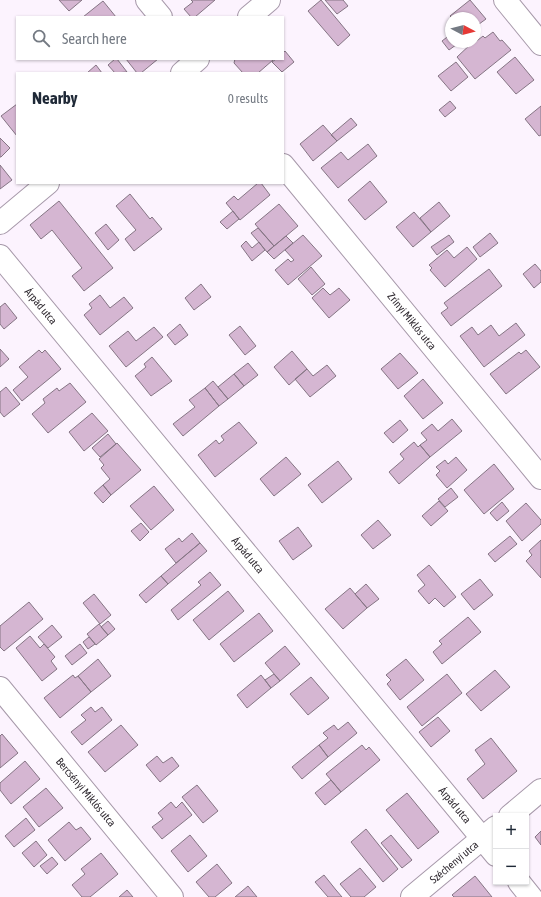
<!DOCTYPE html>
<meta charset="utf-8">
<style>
:root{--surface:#fff;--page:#f2f2f3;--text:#1f2937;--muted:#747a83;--line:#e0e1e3}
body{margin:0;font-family:"Asap Condensed",sans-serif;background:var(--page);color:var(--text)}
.controls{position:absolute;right:12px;bottom:12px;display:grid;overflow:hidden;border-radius:0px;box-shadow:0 1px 3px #0004}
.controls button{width:36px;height:36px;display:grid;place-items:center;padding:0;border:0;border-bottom:1px solid var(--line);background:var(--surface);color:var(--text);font:20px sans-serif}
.compass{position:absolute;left:445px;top:12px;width:36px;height:36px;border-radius:50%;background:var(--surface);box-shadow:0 1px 3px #0004;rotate:97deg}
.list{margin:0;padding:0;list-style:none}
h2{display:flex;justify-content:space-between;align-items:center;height:52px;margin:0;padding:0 16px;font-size:17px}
h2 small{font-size:13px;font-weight:400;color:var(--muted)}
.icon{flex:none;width:22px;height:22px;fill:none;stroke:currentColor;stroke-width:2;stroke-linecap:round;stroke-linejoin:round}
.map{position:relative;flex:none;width:541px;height:897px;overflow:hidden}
.search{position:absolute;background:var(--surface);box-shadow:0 1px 3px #0004;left:16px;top:16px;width:268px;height:44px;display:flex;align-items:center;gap:10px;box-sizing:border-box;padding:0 14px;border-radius:0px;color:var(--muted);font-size:15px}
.panel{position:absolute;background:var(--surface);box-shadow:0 1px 3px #0004;left:16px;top:72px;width:268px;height:112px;border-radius:0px}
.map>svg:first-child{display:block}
.building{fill:#d5b6d2;stroke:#857584}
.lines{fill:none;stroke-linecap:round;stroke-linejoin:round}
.minor-casing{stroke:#a799aa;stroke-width:24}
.minor{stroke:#fff;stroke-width:22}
.labels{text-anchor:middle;stroke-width:4;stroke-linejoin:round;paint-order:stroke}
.street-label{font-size:11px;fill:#312b32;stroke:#fff}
</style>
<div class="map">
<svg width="541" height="897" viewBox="0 0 541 897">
<rect width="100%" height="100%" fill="#fcf3fe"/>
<path class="building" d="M59 0H82L69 11Z
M191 0H215L195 17H191L184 9 193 2Z
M321 0 350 35 338 46 308 11Z
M325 0H343L348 6 337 14Z
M470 0 486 19 475 27V18H452L450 16Z
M103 1 116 17H83Z
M493 32 500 41 502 40 511 50 475 79 457 57 473 42V44L483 36 485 38Z
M451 34V42H460L449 50 442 41Z
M285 51 294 62 282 72 272 62 276 59H283V53Z
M515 57 534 80 516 94 497 72Z
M115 59H117L127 72 115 73 108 65Z
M126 59H158L141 73H137Z
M235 59H273V60L258 73H243L234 63Z
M456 62 468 77 451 91 438 76Z
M96 65 102 73H87Z
M450 101 456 108 445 117 439 110Z
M17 104V136L1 116Z
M541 106V135L539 136 525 119Z
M351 118 357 125 337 141 331 135Z
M323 125 337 141 313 161 300 144Z
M0 138 10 148 1 157H0Z
M368 144 377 156 338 188 321 168 341 152 348 160Z
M0 165 12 180 0 189Z
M370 181 387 202 365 220 348 200Z
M258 183H261L270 195 240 220 226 203 234 196 238 200Z
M130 194 150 219 152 217 162 229 134 251 125 239 136 230 116 206Z
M59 201 113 268 84 291 72 276 82 268 52 230 41 239 30 225Z
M439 202 450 216 431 232 420 218Z
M279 204 298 226 274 246 255 224Z
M233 211 239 219 227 229 220 222Z
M414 212 431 232 413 247 396 227Z
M106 224 119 240 108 250 95 233Z
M258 228 274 246 267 252 251 233Z
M490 233 498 243 480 257 473 247Z
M303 235 322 256 288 285 275 270 288 259 291 262 294 260 285 250Z
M449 235 454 242 437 255 431 247Z
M286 236 293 243 274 259 267 252Z
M246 241 252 248 259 242 265 250 252 261 241 246Z
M467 247 477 259 445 287 430 270 432 268 429 265 447 250 454 258Z
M535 264 541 271V282L534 288 523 274Z
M311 267 325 284 312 295 298 279Z
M489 269 502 286 451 326 441 313 448 308 444 303Z
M201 284 211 297 194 310 185 298Z
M323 288 330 295 339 288 350 300 329 318 312 298Z
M100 295 110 308 124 297 133 308 100 335 84 315 92 308 89 304Z
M5 303 17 318 4 329 0 324V307Z
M516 323 525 335 484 367 460 336 472 327 478 335 491 325 499 336Z
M180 324 188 335 175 345 167 335Z
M240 326 256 346 245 355 229 335Z
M154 327 163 337 126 367 109 346 128 331 136 341Z
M0 349 9 359 0 367Z
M39 350 42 353 45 350 61 369 22 401 13 390 28 377 19 367Z
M526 350 540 367 506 394 490 374 519 352 521 354Z
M292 351 307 369 289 385 274 367Z
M400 353 418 373 398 389 381 369Z
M152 357 172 381 151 396 135 376 146 367 144 364Z
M248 363 258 375 244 386 234 374Z
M327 365 336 376 310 397 295 379 307 369 313 376Z
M234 374 244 386 228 399 218 387Z
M423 379 443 403 423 419 404 396Z
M213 381 228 399 219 406 205 388Z
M70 383 86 402 48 433 32 414 45 403 43 399 57 388 59 391Z
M6 387 20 404 4 417 0 412V392Z
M205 388 219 406 183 436 173 424 195 407 189 400Z
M92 413 108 431 84 451 69 432Z
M452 419 462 431 430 457 420 445 427 440 421 433 432 424 438 431Z
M400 420 408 430 393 443 384 433Z
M239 422 257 443 215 477 198 455 216 440 219 444 224 440 221 436Z
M108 434 116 444 100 457 92 448Z
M414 442 418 447 420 445 430 457 399 484 389 472 404 459 400 454Z
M117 443 141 470 111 495 103 485 110 479 101 468 104 465 99 459Z
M286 457 301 474 274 496 260 479Z
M456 457 467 470 447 488 436 475 440 471 436 467 445 460 448 464Z
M338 461 352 479 322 503 308 485Z
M494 464 514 489 484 514 464 490Z
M103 485 111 495 103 503 94 493Z
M154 486 174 510 151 530 130 506Z
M451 488 458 497 445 507 438 499Z
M439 501 448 511 431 526 422 516Z
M502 502 509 511 497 521 490 513Z
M526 503 541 520V524L522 541 506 521Z
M378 520 391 535 373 549 361 535Z
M141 523 149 532 140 541 131 531Z
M298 527 312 546 293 560 279 541Z
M192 533 200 543 176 563 165 549 179 538 182 542Z
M510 536 517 544 495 562 488 554Z
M541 540V578L526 561 532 555 529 551Z
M200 543 207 551 168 584 161 576Z
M429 565 456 597 444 607 435 598 429 604 418 591 425 585 417 575Z
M210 572 221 585 178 620 171 610 201 585 198 582Z
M161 576 168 584 146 603 139 595Z
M480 579 493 595 474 610 461 594Z
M366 584 379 599 367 608 355 594Z
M350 588 367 608 343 629 325 609Z
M228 591 244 611 209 640 193 620Z
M94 594 111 615 100 624 83 603Z
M29 602 43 619 4 651 0 647V626Z
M259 613 273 631 234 662 220 644Z
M468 617 481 632 442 664 433 652 442 644 439 641Z
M108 621 115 629 108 635 101 627Z
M99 624 108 635 96 645 87 634Z
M52 625 62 637 48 648 38 637Z
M30 636 40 648 44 644 55 657 51 661 57 669 42 681 16 648Z
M89 637 95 644 88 649 83 642Z
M80 644 87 653 72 665 65 656Z
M285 646 300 664 280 681 265 663Z
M98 659 111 676 91 692 78 676Z
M406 659 424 680 400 700 387 684 391 680 386 675Z
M495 670 510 687 481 711 466 694Z
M274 674 280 681 271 688 265 680Z
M447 674 462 693 422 726 407 707Z
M73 675 75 678 78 676 91 692 60 718 44 698Z
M261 675 271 688 247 708 237 695Z
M311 677 329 698 308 715 290 694Z
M91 707 95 712 102 707 112 720 82 745 71 732 86 720 81 715Z
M438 717 450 731 431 747 419 732Z
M348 722 357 733 328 757 319 745 328 738 323 733 334 725 338 730Z
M121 725 138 745 105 772 88 752Z
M2 734 18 753 0 768V736Z
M491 738 517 771 483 799 467 779 485 764 475 750Z
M319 745 328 757 302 779 292 767Z
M362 745 366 750 369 747 380 760 341 792 326 774Z
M157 756 163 763 172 757 179 766 160 782 146 765Z
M25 761 40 779 11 804 0 790V783Z
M331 780 341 792 325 805 315 793Z
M197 785 218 811 203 823 182 797Z
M46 788 63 808 39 827 23 807Z
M407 793 439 832 418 849 386 810Z
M171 802 176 808 182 802 192 815 162 839 152 827 163 819 158 813Z
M26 818 35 830 14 847 5 836Z
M69 822 76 830 81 827 91 839 65 861 48 840Z
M366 829 398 869 383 882 351 842Z
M541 831V845L535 837Z
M190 835 207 856 188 872 171 851Z
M391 835 412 860 402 868 381 843Z
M36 841 47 855 34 867 22 853Z
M101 853 118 874 90 897H82L72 885 85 874 81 869Z
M52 857 58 864 47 874 40 866Z
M217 864 232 883 215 897H209L196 882Z
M360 868 376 887 364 897H351L340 884Z
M324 875 336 890 342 897H328L315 882Z
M475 876 492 897H454L452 895Z
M248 886 257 897H235Z
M127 890 133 897H119Z"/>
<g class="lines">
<defs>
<path id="minor" d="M147 0 161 17
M505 0 541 44
M249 17 269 0
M182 73 198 59
M283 165 541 478
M0 223 48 183
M0 256 496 855
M0 688 172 897
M510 816 541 790
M519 882 531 897
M412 897 496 827"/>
</defs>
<use href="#minor" class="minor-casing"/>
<use href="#minor" class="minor"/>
</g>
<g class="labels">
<g class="street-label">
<text transform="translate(41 306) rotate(50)" y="4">Árpád utca</text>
<text transform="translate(412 321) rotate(51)" y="4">Zrínyi Miklós utca</text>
<text transform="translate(248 555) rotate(50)" y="4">Árpád utca</text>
<text transform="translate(86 792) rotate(50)" y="4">Bercsényi Miklós utca</text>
<text transform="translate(455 805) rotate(50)" y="4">Árpád utca</text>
<text transform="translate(454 862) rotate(-40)" y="4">Széchenyi utca</text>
</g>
</g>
</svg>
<div class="controls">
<button>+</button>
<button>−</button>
</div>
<svg class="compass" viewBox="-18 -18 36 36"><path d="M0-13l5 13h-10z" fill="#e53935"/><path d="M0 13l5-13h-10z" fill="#747a83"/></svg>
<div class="search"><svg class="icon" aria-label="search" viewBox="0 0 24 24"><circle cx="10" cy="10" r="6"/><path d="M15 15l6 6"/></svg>Search here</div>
<section class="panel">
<h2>Nearby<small>0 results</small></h2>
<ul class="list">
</ul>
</section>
</div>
